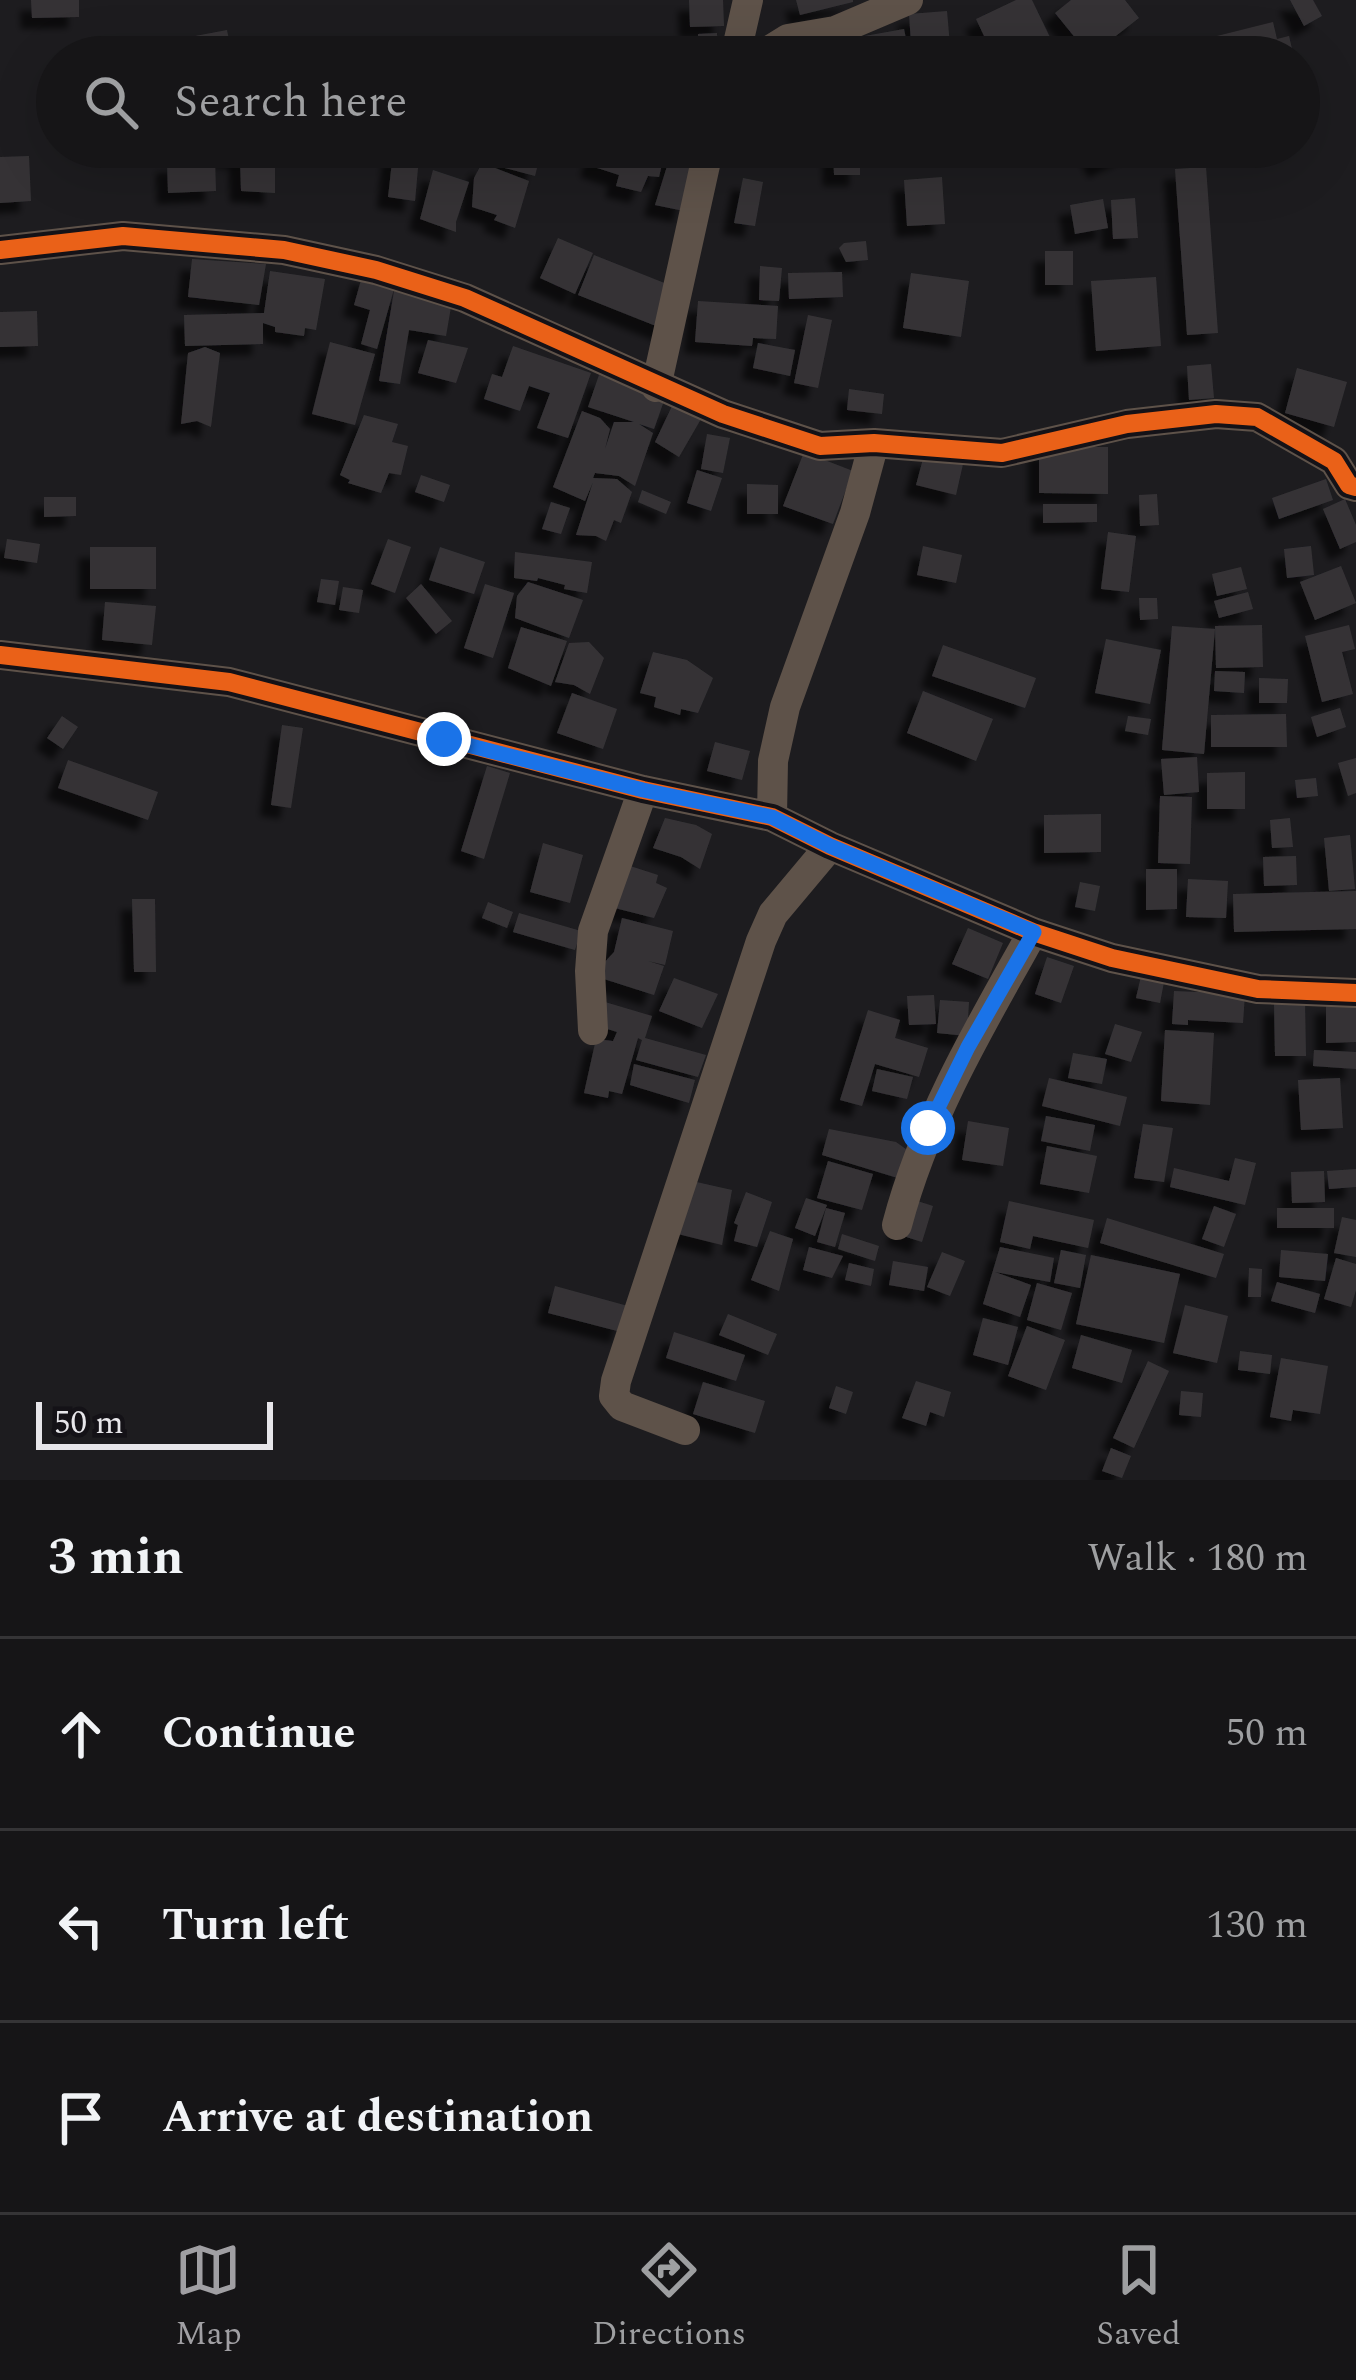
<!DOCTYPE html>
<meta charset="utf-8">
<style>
:root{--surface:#161517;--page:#1f1e20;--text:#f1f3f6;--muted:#9e9fa1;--line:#353436;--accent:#a09fa3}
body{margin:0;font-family:Spectral,serif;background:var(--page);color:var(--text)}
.scale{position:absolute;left:36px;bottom:30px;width:237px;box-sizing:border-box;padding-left:12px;border:6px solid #e7e6ea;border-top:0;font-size:33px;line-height:42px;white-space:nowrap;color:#e7e6ea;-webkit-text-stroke:9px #141217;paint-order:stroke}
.stop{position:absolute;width:36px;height:36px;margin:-27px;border:9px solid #1a73e8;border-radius:50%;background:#fff}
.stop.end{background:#1a73e8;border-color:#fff;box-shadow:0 3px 12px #0008}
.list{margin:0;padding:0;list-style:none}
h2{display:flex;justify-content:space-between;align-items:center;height:156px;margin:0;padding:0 48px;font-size:51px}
h2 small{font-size:39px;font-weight:400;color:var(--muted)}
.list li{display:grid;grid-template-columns:78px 1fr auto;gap:36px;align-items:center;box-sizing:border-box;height:192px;padding:0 48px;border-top:3px solid var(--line)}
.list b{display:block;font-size:45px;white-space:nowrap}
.list em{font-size:39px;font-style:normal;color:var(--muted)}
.icon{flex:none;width:66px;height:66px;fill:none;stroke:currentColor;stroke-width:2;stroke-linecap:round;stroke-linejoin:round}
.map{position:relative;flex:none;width:1356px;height:1480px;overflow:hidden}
.search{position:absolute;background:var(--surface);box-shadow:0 12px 48px #0002;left:36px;right:36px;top:36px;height:132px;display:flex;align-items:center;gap:30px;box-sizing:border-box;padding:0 42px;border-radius:66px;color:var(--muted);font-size:45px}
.sheet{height:732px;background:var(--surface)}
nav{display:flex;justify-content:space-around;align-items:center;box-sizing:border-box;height:168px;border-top:3px solid var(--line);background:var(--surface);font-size:33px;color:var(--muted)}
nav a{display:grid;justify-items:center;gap:6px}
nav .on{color:var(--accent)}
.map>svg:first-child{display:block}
.building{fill:#353336;filter:url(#shadow)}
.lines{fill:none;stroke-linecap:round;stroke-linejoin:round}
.street{stroke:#5e5249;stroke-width:30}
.cycleway-casing{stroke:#141217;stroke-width:26}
.cycleway{stroke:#ea6118;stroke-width:18}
.route{stroke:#1a73e8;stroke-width:15}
</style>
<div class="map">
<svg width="1356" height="1480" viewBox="0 0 1356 1480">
<defs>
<filter id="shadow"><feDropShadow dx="-11" dy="11" stdDeviation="3" flood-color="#0009"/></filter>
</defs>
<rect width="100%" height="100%" fill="#1d1c1f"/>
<path class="building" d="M31 0H79V17L32 18Z
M689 0H723L724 26 690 27Z
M796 0H853V2L800 15Z
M1016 0H1032L1058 54 994 57 976 19Z
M1071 0H1125L1139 18 1090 56 1055 13Z
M1290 0H1313L1322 16 1304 26Z
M947 11 951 57H912L909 14Z
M1273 22 1277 39 1289 36 1294 57H1219L1213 37Z
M904 29 908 49 862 57H793L791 49Z
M227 30 232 55 178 57 174 40Z
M717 33 718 57H698V34Z
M225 147H275V193L241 191 240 158 225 156Z
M507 147 540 156 535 176 501 167Z
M597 147H666L659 177 648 176 641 192 616 186 619 175 591 166Z
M833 147H860V175H834Z
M1089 147H1141L1099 167Z
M672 150 697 157 684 211 655 205Z
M393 153 419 157 415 201 388 197Z
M29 156 31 201 0 203V157Z
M215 160 216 191 168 193 167 162Z
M482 163 529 181 515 228 494 220 497 215 472 207 474 178Z
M1206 167 1218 333 1187 335 1175 169Z
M433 170 469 182 456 222V232L420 219Z
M942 177 945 224 907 226 904 180Z
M743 178 763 182 755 226 734 223Z
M1135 198 1138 238 1113 239 1111 200Z
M1103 199 1108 228 1075 234 1070 205Z
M558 238 593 253 575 294 540 278Z
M866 241 868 260 846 262 839 248 844 243Z
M1045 251H1073V285H1045Z
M594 255 682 290 666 330 578 295Z
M192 259 266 264 259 305 188 297Z
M760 266 782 268 779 301 759 300Z
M270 271 325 279 316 330 305 328 304 336 275 332V327L263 323V344L185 346 184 315 264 313Z
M842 272 843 297 789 299 788 273Z
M363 273 396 282 377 349 361 344 370 310 354 305Z
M911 273 969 281 961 337 903 328Z
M1156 277 1161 346 1096 351 1091 281Z
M394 291 452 301 446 336 409 330 400 384 379 381Z
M698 301 778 306 776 339 753 338 752 346 695 342Z
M37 311 38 346 0 347V312Z
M808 315 832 320 818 388 794 383Z
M428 340 468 348 456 383 418 373Z
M330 342 375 354 355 425 312 414Z
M758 343 795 350 790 376 753 368Z
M513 346 591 373 568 438 537 428 550 393 529 386 520 411 484 399 492 374 502 377Z
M205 347 220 353 211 427 197 421 181 424 188 353Z
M1211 364 1214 398 1189 400 1187 366Z
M1297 368 1347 382 1334 427 1285 413Z
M599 375 665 398 654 429 639 424 653 433 635 486 619 476 595 473 593 478 617 479 632 492 621 523 614 520 606 541 596 536 576 535 593 482 585 501 553 487 582 411 600 418 610 429 605 449 614 422H634L588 407Z
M849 389 884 394 882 414 847 410Z
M673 404 701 419 679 457 655 442Z
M364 415 398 424 392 442 408 446 401 475 389 473 381 493 348 483 350 480 340 475Z
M707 434 730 438 723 473 701 469Z
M1039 447H1108V494L1039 493Z
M804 452 853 471 833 524 783 506Z
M924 455 963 464 956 495 916 485Z
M697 470 722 478 711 511 687 503Z
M421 475 450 485 444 502 415 492Z
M1326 479 1333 500 1279 519 1272 498Z
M747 484 778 485V514H747Z
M642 490 671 502 666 514 638 502Z
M1157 494 1159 525 1140 526 1139 495Z
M44 497H76V516L44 517Z
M1345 499 1356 525V542L1340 549 1323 509Z
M551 502 570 508 561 534 542 529Z
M1043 504H1097V522L1043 523Z
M1108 532 1136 536 1129 592 1101 589Z
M7 539 40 544 37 563 4 558Z
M388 539 411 547 395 593 371 584Z
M923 546 962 555 956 583 917 575Z
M1311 546 1314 575 1287 578 1284 549Z
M90 547H156V589H90Z
M440 547 485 562 474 594 429 580Z
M515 552 592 562 587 593 564 589 565 585 538 578 537 581 514 578Z
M1341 566 1356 603 1315 620 1300 582Z
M1241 567 1247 589 1217 596 1212 574Z
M321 579 339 581 335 605 317 602Z
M528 582 583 600 569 638 515 618 517 596Z
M421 584 452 621 436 634 406 598Z
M485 584 514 593 493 658 464 648Z
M343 587 363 590 359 613 339 610Z
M1248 592 1253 609 1219 618 1214 601Z
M1139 598H1157L1158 619 1140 620Z
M105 602 156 606 152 645 102 640Z
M1262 625 1263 667 1216 668 1215 626Z
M1349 625 1355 649 1342 652 1353 694 1322 702 1305 636Z
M1172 626 1215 629 1204 754 1162 750Z
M521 627 567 641 551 686 508 668Z
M1106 639 1161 650 1150 704 1095 693Z
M589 642 604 658 590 694 574 685 555 682 569 643Z
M943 645 1036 678 1025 708 932 676Z
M653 652 687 660 713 678 698 713 681 709 680 715 654 707 656 697 640 693Z
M1215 671 1245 672 1244 693 1214 691Z
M1259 678 1288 679 1287 703H1259Z
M923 691 993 719 976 761 907 733Z
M572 693 617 709 603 749 557 733Z
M1340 708 1346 727 1317 737 1311 717Z
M1286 714 1287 747H1211V715Z
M62 716 78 727 63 749 47 738Z
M1128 716 1151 719 1148 735 1125 731Z
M282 725 303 728 291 808 271 805Z
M715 742 750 751 742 780 707 771Z
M1197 757 1199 792 1164 795 1161 759Z
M1356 758V793L1348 796 1338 763Z
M68 760 158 792 148 820 58 788Z
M487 766 510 773 484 859 461 851Z
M1245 772V809H1207V773Z
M1316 778 1318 796 1297 798 1295 780Z
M1160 796 1192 797 1190 864 1158 863Z
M1101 814V852L1044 853V815Z
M665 818 696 825 712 834 700 869 681 857 653 848Z
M1290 818 1293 847 1272 848 1270 820Z
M1350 835 1355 889 1329 891 1324 838Z
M543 843 583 855 570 903 530 892Z
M1296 856 1297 885 1264 886 1263 857Z
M624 864 658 875 656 883 667 888 654 918 611 907Z
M1146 869H1177V909L1146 910Z
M1188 879 1228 881 1226 918 1186 917Z
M1080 882 1100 886 1095 911 1075 907Z
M1356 891V929L1234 932 1233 894Z
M132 899H155L156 972H134Z
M488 902 513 912 507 928 482 918Z
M519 913 581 931 575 950 513 932Z
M622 918 673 931 665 965 648 961 664 966 654 995 604 979 603 964 614 952Z
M968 928 1003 943 988 979 952 964Z
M1047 957 1074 966 1061 1003 1035 994Z
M1141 976 1164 982 1160 1003 1136 998Z
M674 978 718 994 702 1028 659 1011Z
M1174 991 1245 994 1243 1023 1188 1020V1025L1172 1024Z
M934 995 936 1024 909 1025 907 996Z
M940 1000 969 1002 967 1036 937 1033Z
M605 1002 652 1016 645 1038 706 1055 698 1077 636 1060 642 1040 638 1038 622 1094 609 1091 608 1098 584 1093 596 1039 613 1041 617 1032 598 1026Z
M1305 1002 1306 1056H1275L1274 1003Z
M1356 1002V1042L1326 1043V1003Z
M868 1010 900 1020 895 1038 928 1048 919 1077 875 1064 862 1106 840 1100Z
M1115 1024 1142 1032 1131 1062 1105 1054Z
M1165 1030 1214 1033 1210 1105 1161 1101Z
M1314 1050 1356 1052V1069L1313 1066Z
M1073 1053 1107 1059 1102 1084 1068 1078Z
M634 1064 695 1080 689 1103 630 1085Z
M877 1069 913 1077 907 1099 872 1091Z
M1049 1078 1127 1097 1120 1126 1042 1106Z
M1340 1078 1343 1128 1301 1130 1298 1080Z
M1046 1116 1095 1125 1090 1151 1041 1141Z
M968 1121 1009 1128 1003 1166 962 1160Z
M1143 1124 1173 1128 1164 1182 1134 1178Z
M829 1129 896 1142 910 1152 901 1179 822 1155Z
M1047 1146 1097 1156 1089 1193 1040 1184Z
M1235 1158 1256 1163 1245 1205 1170 1187 1174 1168 1229 1181Z
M828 1161 873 1174 862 1210 817 1198Z
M1356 1169V1187L1329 1189 1327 1171Z
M1324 1171 1325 1202 1292 1203 1291 1172Z
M692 1181 732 1190 722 1245 674 1233Z
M746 1192 772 1202 757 1247 734 1241 738 1225 734 1223Z
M806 1198 827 1205 815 1236 795 1228Z
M908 1198 933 1206 922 1242 897 1234Z
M1009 1201 1094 1220 1088 1248 1033 1236 1030 1249 1000 1242Z
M1214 1206 1236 1214 1224 1247 1202 1239Z
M826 1208 845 1213 835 1247 817 1242Z
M1277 1208H1334V1228H1277Z
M1342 1217 1356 1220V1257L1334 1253Z
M1107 1218 1224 1254 1216 1278 1100 1243Z
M770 1231 793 1239 779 1291 751 1280Z
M842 1234 879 1246 875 1261 838 1249Z
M809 1247 843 1256 832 1278 803 1270Z
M1000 1247 1054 1258 1050 1282 995 1272 1031 1285 1020 1317 983 1304Z
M1061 1250 1086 1255 1080 1288 1054 1283Z
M1281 1250 1328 1254 1325 1281 1279 1277Z
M942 1252 965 1261 950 1296 927 1287Z
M1091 1255 1180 1274 1164 1343 1076 1324Z
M1336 1258 1356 1264V1290L1351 1307 1324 1299Z
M893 1261 928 1267 924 1291 889 1285Z
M849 1263 874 1269 871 1286 845 1280Z
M1249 1268 1262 1269 1261 1297H1248Z
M1277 1282 1320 1294 1315 1313 1271 1301Z
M1037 1283 1072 1293 1061 1330 1027 1320Z
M555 1286 628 1306 621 1332 548 1313Z
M1185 1305 1228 1316 1217 1363 1173 1353Z
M728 1314 777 1334 768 1355 719 1335Z
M983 1318 1018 1327 1008 1365 973 1355Z
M1027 1326 1065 1340 1046 1390 1008 1376Z
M674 1332 745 1355 736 1381 666 1358Z
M1081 1335 1132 1350 1122 1383 1072 1368Z
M1240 1351 1272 1355 1270 1374 1238 1370Z
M1281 1358 1328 1366 1320 1414 1293 1410 1291 1421 1270 1417Z
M1148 1361 1169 1371 1134 1448 1113 1438Z
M916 1381 951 1392 944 1417 930 1412 926 1426 902 1418Z
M703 1382 765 1401 755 1433 693 1414Z
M836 1386 853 1392 846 1414 829 1408Z
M1181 1391 1203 1393 1201 1417 1179 1415Z
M1111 1448 1131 1456 1122 1478 1102 1471Z"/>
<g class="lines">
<path class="street" d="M735 57 748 0
M736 57 762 55 788 39 835 31 908 0
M0 250 123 236 284 250 376 270 465 298 723 414 820 446 874 443 1002 453 1127 424 1216 414 1257 417 1334 461 1349 485 1356 487
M656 387 709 147
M0 655 229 682 643 790 772 817 830 846 1033 932 1112 958 1258 989 1356 993
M772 817 773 761 785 707 855 513 874 443
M593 1030 590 971 593 931 643 790
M897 1225C925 1119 980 1026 1033 932
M685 1430 622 1406 614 1396 616 1381 761 941 773 914 830 846"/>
<defs>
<path id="cycleway" d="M0 250 123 236 284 250 376 270 465 298 723 414 820 446 874 443 1002 453 1127 424 1216 414 1257 417 1334 461 1349 485 1356 487
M0 655 229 682 643 790 772 817 830 846 1033 932 1112 958 1258 989 1356 993"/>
</defs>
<use href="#cycleway" class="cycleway-casing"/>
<use href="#cycleway" class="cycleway"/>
</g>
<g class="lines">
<path class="route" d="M444 739 643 790 772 817 830 846 1034 932 968 1047 928 1128"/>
</g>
</svg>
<div class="scale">50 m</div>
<div class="stop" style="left:928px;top:1128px"></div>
<div class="stop end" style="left:444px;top:739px"></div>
<div class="search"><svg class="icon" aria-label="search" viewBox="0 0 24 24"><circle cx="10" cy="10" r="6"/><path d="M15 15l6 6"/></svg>Search here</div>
</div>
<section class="sheet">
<h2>3 min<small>Walk · 180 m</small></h2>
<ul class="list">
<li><svg class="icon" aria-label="ahead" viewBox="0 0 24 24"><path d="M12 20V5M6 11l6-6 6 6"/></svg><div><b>Continue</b></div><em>50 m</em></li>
<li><svg class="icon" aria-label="left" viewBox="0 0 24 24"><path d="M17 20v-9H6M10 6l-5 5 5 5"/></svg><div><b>Turn left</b></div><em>130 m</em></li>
<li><svg class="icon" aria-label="arrive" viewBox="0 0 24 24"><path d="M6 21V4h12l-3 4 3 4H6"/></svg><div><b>Arrive at destination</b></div></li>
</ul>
</section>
<nav>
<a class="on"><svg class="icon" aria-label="map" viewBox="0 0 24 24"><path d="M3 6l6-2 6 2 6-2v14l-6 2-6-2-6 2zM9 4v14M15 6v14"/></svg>Map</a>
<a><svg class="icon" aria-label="directions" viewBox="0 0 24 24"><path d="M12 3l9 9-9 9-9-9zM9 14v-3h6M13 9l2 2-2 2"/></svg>Directions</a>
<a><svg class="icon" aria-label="saved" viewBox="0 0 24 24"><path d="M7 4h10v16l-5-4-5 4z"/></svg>Saved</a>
</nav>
